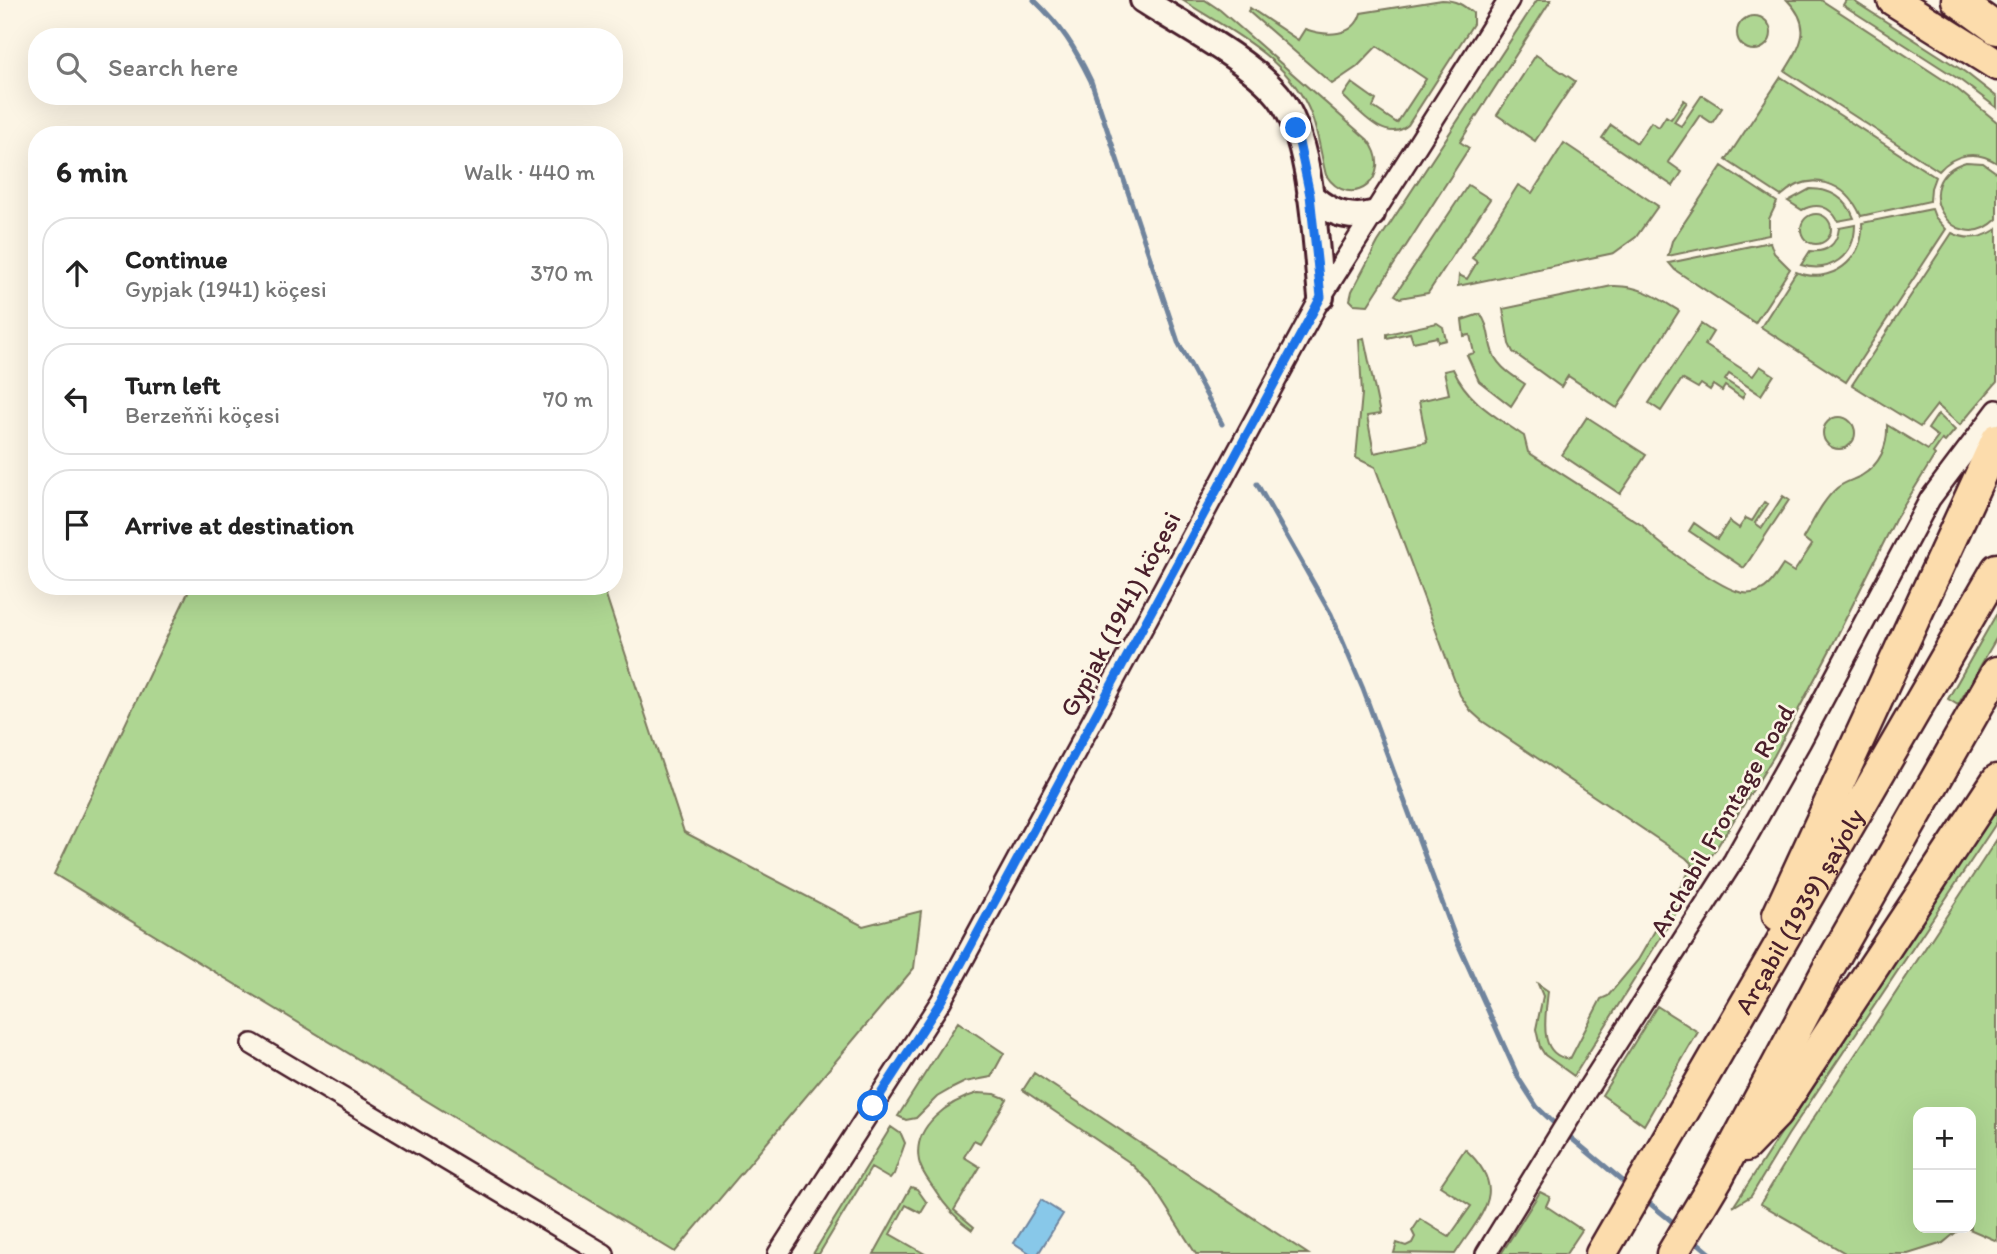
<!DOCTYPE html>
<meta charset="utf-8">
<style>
:root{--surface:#fff;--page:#f6f6f6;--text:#222;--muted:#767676;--line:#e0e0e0}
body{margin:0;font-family:Itim,sans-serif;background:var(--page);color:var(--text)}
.controls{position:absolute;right:21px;bottom:21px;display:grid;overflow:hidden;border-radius:14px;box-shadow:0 7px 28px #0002}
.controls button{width:63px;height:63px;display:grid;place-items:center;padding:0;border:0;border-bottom:2px solid var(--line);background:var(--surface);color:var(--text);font:35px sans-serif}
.stop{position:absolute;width:21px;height:21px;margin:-16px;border:5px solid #1a73e8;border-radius:50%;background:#fff}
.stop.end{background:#1a73e8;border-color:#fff;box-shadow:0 2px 7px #0008}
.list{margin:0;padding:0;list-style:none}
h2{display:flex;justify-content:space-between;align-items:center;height:91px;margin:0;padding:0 28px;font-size:30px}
h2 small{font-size:23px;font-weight:400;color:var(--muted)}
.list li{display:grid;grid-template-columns:46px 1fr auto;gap:21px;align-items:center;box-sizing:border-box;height:112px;margin:0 14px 14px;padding:0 14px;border:2px solid var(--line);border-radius:28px}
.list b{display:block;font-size:26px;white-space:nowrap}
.list p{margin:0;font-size:23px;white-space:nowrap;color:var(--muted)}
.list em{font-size:23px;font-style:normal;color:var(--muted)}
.icon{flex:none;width:38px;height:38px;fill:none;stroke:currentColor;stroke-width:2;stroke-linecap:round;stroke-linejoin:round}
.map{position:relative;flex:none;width:1997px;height:1254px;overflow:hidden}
.search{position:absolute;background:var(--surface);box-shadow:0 7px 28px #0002;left:28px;top:28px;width:595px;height:77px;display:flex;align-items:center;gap:18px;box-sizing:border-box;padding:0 24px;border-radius:28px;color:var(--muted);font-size:26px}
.panel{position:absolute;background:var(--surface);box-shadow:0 7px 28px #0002;left:28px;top:126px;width:595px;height:469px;border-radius:28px}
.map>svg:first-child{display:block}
.green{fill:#aed692;stroke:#7c7a5e;stroke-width:2}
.water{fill:#88c8e9;stroke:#6f849d;stroke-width:2}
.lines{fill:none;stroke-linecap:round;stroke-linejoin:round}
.stream{stroke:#6f849d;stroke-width:5}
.minor-casing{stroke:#4a1f2b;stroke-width:24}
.tertiary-casing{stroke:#4a1f2b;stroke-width:30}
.primary-casing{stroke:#4a1f2b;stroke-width:35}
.minor{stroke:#fcf5e5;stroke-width:19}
.tertiary{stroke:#fcf5e5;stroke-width:24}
.primary{stroke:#fcdcac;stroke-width:30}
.route{stroke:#1a73e8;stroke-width:9}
.labels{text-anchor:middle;stroke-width:5;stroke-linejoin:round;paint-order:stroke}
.street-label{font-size:26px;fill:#4a1f2b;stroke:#fcf5e5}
</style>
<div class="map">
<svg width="1997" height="1254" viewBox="0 0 1997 1254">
<rect width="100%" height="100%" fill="#fcf5e5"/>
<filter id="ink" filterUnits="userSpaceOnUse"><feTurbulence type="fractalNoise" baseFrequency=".0143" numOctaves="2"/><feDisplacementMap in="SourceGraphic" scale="14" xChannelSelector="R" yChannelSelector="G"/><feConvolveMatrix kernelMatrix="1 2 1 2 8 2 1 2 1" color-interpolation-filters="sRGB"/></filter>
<g filter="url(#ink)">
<path class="green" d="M1182 0H1205L1220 10 1368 140C1397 177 1350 213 1326 175 1320 152 1318 128 1308 107 1284 56 1227 29 1182 0Z
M1442 0C1456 0 1463 5 1473 13V24L1408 125C1386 145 1358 110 1343 96L1352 83 1376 100 1373 107 1397 123 1426 79 1377 46 1357 67 1332 84 1248 11 1250 8 1298 40 1305 29C1325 36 1354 38 1361 13Z
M1537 0H1551L1460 142 1469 148 1368 305 1354 304 1350 300 1352 291 1378 242Z
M1787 0H1821L1956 88 1997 122V163C1977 150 1955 153 1939 171L1785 71C1802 44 1813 26 1787 0Z
M1846 0H1852L1965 72 1997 97V108L1960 80 1843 5Z
M1737 33a17 17 0 1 1 34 0a17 17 0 1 1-34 0Z
M1536 55 1575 81 1535 141 1497 115Z
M1781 77 1935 177 1931 188 1930 201 1861 216C1846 182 1811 169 1781 196L1726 160Z
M1702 95 1722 108 1712 123 1700 115 1668 162 1682 172 1673 186 1602 138 1611 125 1637 143 1651 122 1659 127 1666 116 1671 119 1684 100 1687 102 1674 122 1681 126Z
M1564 143 1658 206 1636 237 1614 253 1458 286 1459 275 1467 279 1477 262 1472 258 1518 185 1532 193Z
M1966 162 1983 163 1997 173V219C1954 261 1904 180 1966 162Z
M1722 166 1777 202 1769 219V235L1668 256 1672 241Z
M1468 185 1490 199 1428 293 1400 298 1395 295Z
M1810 189C1831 189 1846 198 1854 218L1838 221C1830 206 1817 202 1802 210L1788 201Z
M1932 209 1935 217 1946 229 1846 382 1761 327 1796 272C1830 286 1865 260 1862 223Z
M1801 229a15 15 0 1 1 30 0a15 15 0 1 1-30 0Z
M1855 225C1855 256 1830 274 1801 265L1810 251C1826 253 1837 245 1839 228Z
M1997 229V382L1960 425 1937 405 1920 427 1852 385 1952 233C1968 241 1983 238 1997 229Z
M1770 242 1774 253 1790 269 1755 323 1675 270 1669 263Z
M1612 286C1640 285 1657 297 1679 311L1617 408 1568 376 1561 387 1513 352 1509 344 1503 309Z
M1480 314C1488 323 1488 335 1491 347 1495 365 1510 374 1525 384L1511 406 1479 381 1467 355 1474 353 1470 335 1464 336 1462 320Z
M1437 323 1443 327 1446 340 1438 342 1437 337 1413 342 1410 333 1387 338V334Z
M1701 324 1713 332 1705 345 1753 376 1760 366 1774 375 1761 395 1729 374 1725 380 1745 393 1742 398 1725 386 1722 391 1713 385 1710 390 1701 384 1698 388 1682 379 1661 411 1649 403Z
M1364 338 1380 414 1367 416 1374 453 1427 442 1419 401 1449 394 1444 371 1453 369C1468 402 1495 416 1524 436L1528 452 1643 526C1653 542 1718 585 1736 591 1741 593 1747 594 1752 593 1768 591 1775 577 1783 565L1794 572 1812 545 1803 538C1813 522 1822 501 1837 488 1844 482 1853 480 1861 476 1880 465 1888 446 1887 425L1928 450 1938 437 1928 429 1938 414 1955 430 1945 442 1942 440 1933 453 1935 455 1895 520 1831 648 1774 756 1574 1076 1545 1055 1540 1047 1536 1029 1543 996 1538 984 1548 991C1546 1014 1536 1056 1570 1059L1601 999 1608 996 1638 960 1693 865 1686 858 1482 721 1471 711 1460 695 1375 467 1356 458 1362 394 1359 339Z
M1587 417 1646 455 1620 494 1562 455Z
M1823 433a16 16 0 1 1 32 0a16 16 0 1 1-32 0Z
M1783 496 1789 500 1744 568 1689 531 1694 523 1717 539 1729 521 1739 528 1746 518 1752 521 1764 502 1768 504 1755 523 1762 528Z
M191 586H603L684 832 863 926 921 911 914 968 675 1252 54 874Z
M1997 613V637L1958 705 1948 699Z
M1997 809V822L1788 1135 1751 1196 1733 1207 1824 1067Z
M1997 839V1241L1967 1228H1971V1112H1918V1228H1961L1943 1243 1908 1254H1847L1761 1204 1762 1201 1799 1140Z
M1657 1006 1698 1032 1644 1125 1602 1095Z
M958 1022 1004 1053 991 1077 965 1082 951 1089 937 1097 916 1118 906 1120 898 1116Z
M1034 1073 1308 1254H1196L1150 1182 1129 1162 1023 1090Z
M978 1093 995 1094 1007 1099 980 1143 974 1140 964 1157 980 1167 954 1210 974 1227 972 1230C956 1219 945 1206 935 1190 929 1181 921 1172 919 1161 912 1126 949 1101 978 1093Z
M891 1127 901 1134 905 1143 894 1174 890 1179 871 1168 819 1254H813Z
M1465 1149C1511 1191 1481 1213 1455 1254L1394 1253 1397 1243 1406 1246 1412 1243 1415 1237 1412 1231 1420 1219 1449 1237 1471 1206 1440 1186Z
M911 1187 917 1189 927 1203 921 1213 906 1205 890 1234 925 1254H874Z
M1540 1192 1550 1197 1546 1206 1582 1230 1566 1254H1501Z"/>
<path class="water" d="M1041 1200 1063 1214 1038 1254H1031L1014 1243Z"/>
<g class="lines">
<path class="stream" d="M1034 0C1062 27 1074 46 1091 81L1178 342 1222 424
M1257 484 1331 614 1363 689 1455 937 1519 1079 1537 1107 1558 1127
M1565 1133 1630 1187
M1643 1198 1679 1227
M1692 1238 1711 1254"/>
<defs>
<path id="minor" d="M252 1044 604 1254
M778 1254 941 1001 1321 297 1509 0
M1486 1254 1588 1088 1734 860 1801 741 1930 499 1997 410"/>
<path id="tertiary" d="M1143 0C1182 25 1249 60 1278 95 1313 138 1315 242 1321 297
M1310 195C1328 212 1348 220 1372 214"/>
<g id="primary">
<path d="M1893 0 1997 65"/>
<path d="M1957 0 1997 29"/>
<path d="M1778 915 1997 439"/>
<path d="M1745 1146 1776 1114 1997 780"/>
<path id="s1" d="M1601 1254 1997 569"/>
<path d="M1672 1254 1718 1177 1828 969 1997 672"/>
</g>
</defs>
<use href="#minor" class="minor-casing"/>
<use href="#tertiary" class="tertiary-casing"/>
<use href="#primary" class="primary-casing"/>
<use href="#minor" class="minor"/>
<use href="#tertiary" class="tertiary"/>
<use href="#primary" class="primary"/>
</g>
</g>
<g class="lines" filter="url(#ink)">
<path class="route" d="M873 1106 941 1001 1321 297 1310 195 1296 128"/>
</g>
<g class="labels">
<g class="street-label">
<text transform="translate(1120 614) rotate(-62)" y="9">Gypjak (1941) köçesi</text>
<text transform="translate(1722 820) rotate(-60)" y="9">Archabil Frontage Road</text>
<text dy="9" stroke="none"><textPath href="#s1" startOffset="396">Arçabil (1939) şaýoly</textPath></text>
</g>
</g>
</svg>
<div class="controls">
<button>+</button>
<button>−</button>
</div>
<div class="stop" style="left:873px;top:1106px"></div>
<div class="stop end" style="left:1296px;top:128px"></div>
<div class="search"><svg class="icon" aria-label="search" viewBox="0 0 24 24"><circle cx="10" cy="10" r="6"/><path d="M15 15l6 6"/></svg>Search here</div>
<section class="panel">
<h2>6 min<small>Walk · 440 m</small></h2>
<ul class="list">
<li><svg class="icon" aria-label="ahead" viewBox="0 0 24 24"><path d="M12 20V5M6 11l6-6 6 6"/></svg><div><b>Continue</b><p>Gypjak (1941) köçesi</p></div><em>370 m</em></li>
<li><svg class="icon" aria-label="left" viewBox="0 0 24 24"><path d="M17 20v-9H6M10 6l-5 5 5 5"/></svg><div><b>Turn left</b><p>Berzeňňi köçesi</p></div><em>70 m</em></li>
<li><svg class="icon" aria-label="arrive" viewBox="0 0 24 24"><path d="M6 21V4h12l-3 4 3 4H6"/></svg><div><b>Arrive at destination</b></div></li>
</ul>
</section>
</div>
